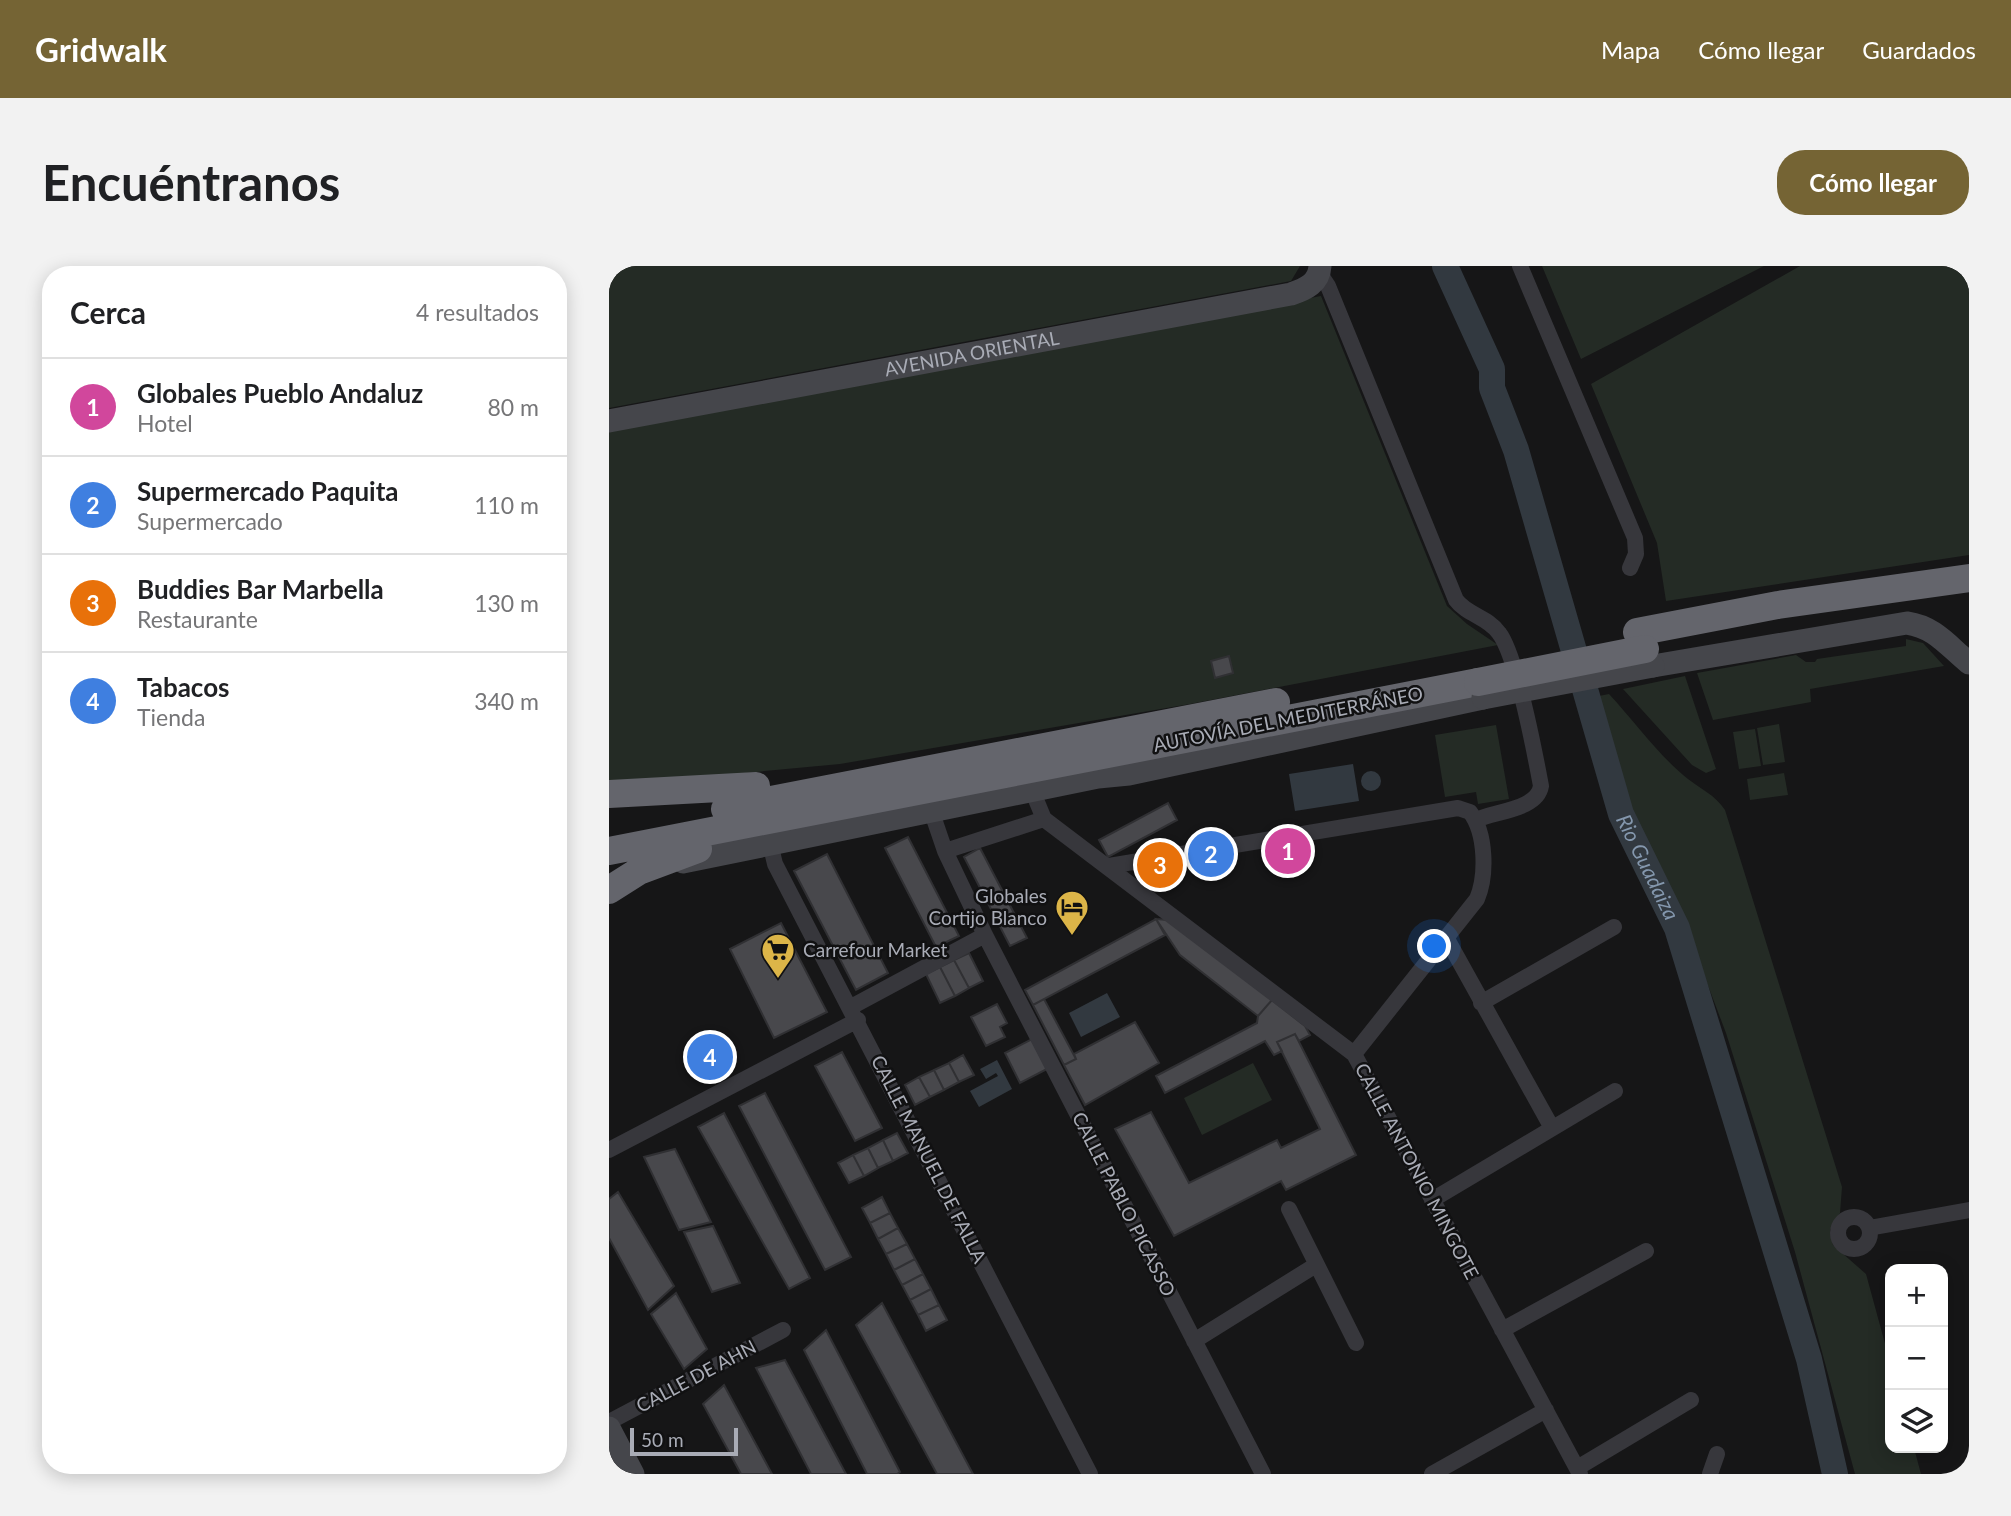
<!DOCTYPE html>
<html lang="es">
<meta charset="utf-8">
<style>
:root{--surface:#fff;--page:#f2f2f2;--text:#202124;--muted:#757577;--line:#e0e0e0;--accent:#756434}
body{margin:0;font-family:Lato,sans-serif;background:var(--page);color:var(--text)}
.controls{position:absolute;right:21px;bottom:21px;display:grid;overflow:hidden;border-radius:14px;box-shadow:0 4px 18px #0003}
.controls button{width:63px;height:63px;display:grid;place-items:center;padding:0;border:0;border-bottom:2px solid var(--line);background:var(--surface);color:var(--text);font:35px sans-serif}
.scale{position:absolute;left:21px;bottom:18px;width:108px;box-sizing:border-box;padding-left:7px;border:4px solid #a9acb6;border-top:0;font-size:19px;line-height:24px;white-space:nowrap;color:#a9acb6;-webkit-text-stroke:5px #111112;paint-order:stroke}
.you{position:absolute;left:826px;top:681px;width:24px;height:24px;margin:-18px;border:5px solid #fff;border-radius:50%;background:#1a73e8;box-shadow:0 0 0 10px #1a73e833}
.badge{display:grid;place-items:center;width:46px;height:46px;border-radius:50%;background:var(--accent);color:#fff;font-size:23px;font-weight:700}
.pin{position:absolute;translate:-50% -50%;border:4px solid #fff;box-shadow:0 2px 7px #0006}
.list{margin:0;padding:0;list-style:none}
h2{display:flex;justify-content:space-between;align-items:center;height:91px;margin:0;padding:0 28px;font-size:30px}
h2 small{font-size:23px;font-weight:400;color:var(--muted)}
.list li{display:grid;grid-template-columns:46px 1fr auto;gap:21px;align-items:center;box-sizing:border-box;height:98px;padding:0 28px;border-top:2px solid var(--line)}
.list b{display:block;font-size:26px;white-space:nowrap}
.list p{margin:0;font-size:23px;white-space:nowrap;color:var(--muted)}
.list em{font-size:23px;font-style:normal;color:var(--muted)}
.icon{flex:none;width:38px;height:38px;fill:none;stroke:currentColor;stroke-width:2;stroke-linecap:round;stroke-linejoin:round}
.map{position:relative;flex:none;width:1360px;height:1208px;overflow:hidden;border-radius:28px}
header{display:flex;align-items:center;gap:42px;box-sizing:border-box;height:98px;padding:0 35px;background:var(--accent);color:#fff}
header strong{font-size:33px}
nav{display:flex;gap:38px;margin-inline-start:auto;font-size:24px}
.intro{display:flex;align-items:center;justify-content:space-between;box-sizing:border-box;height:168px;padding:0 42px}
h1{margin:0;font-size:49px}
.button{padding:18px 32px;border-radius:28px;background:var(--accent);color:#fff;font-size:24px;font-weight:700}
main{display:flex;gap:42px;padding:0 42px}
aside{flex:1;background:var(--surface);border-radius:28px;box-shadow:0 4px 18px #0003}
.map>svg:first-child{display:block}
.green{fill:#242b25}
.water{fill:#323940}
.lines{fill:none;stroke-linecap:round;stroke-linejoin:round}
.river{stroke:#323940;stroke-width:26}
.building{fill:#48484c;stroke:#303033;stroke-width:2}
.street{stroke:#37373c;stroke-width:16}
.secondary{stroke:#45464b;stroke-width:23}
.highway{stroke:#64656c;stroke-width:28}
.secondary-bridge{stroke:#45464b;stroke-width:23}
.highway-bridge{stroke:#64656c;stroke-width:28}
.labels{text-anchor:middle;stroke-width:5;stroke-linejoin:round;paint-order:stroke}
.street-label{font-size:19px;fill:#a9acb6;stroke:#111112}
.poi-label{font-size:19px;fill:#a9acb6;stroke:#111112;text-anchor:end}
.water-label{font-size:21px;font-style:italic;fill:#8497ad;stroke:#111112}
</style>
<header>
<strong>Gridwalk</strong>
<nav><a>Mapa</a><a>Cómo llegar</a><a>Guardados</a></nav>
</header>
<div class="intro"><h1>Encuéntranos</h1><a class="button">Cómo llegar</a></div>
<main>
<aside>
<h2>Cerca<small>4 resultados</small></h2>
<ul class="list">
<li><span class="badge" style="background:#d1479c">1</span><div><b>Globales Pueblo Andaluz</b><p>Hotel</p></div><em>80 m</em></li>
<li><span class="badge" style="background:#3f7fe0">2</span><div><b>Supermercado Paquita</b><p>Supermercado</p></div><em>110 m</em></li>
<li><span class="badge" style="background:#e8710a">3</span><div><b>Buddies Bar Marbella</b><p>Restaurante</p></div><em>130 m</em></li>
<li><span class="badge" style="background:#3f7fe0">4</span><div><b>Tabacos</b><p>Tienda</p></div><em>340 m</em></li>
</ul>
</aside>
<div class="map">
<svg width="1360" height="1208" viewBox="0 0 1360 1208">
<rect width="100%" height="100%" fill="#161617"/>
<path class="green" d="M0 0H691L682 15 0 142Z
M933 0H1155L972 93Z
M1191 0H1360V289L1057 335 1048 277 982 118Z
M712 30 838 340 858 358 889 379 581 438 231 498 19 518 0 516V164Z
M1297 373 1314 377 1335 400 1201 423 1202 436 1104 454 1088 407 1187 389 1197 396H1206L1208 393 1297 380Z
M1076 410 1107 503 1097 507 1083 499 1014 423Z
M1000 428C1026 456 1049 489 1079 513 1093 524 1105 528 1116 544L1233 921 1231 947 1221 964 1224 979 1257 1008 1281 1096V1182H1305L1312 1208H1246L1186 986 1117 767 1081 672 1040 597 1013 529 985 431Z
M1170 458 1176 496 1154 499 1148 462Z
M887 459 900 533 869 538 867 526 836 531 826 469Z
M1146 463 1152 500 1130 503 1124 466Z
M1175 507 1179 529 1141 534 1138 513Z
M644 797 663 834 593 869 575 832Z"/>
<path class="water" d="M744 498 750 535 686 545 680 508Z
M752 515a10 10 0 1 1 20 0a10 10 0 1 1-20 0Z
M498 727 511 751 472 771 460 747Z
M388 794 403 823 370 841 361 825 389 810 387 807 377 813 371 803Z"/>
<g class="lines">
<path class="river" id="s1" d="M836 0 883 103V122L907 184 1012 548 1068 662 1200 1093 1226 1208"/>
</g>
<path class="building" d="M620 390 624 407 606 412 602 395Z
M559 537 568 554 499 591 490 574Z
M299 571 350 670 327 681 276 582Z
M371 582 418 672 401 680 355 591Z
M218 588 279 707 247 724 185 605Z
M547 653 559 654 663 734 649 750 571 689Z
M547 653 556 669 424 739 416 724Z
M172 657 218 746 165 772 121 683Z
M360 687 374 715 360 722 345 694Z
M345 694 360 722 346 730 331 701Z
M331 701 346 730 331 737 317 708Z
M435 733 467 793 455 799 424 739Z
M663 734 696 760 701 769 690 775 686 768 668 776 673 785 665 789 656 775 556 827 547 810 648 757 649 750Z
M388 738 398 757 391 761 396 771 377 780 362 751Z
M526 756 550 797 476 839 455 799 467 793 465 788Z
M686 768 747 889 677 924 672 915 565 970 506 863 542 846 580 917 668 874 672 882 711 863 668 776Z
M423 773 438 803 411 817 396 787Z
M233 786 273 862 246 875 206 800Z
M354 789 365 809 350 816 340 797Z
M340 797 350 816 335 824 325 804Z
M325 804 335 824 321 831 310 811Z
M310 811 321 831 306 839 296 819Z
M156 827 242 991 216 1004 130 840Z
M115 847 201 1012 180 1023 89 861Z
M288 867 299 887 284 895 274 874Z
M274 874 284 895 269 902 259 882Z
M259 882 269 902 255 910 244 889Z
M66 883 102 956 70 964 35 891Z
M244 889 255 910 240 917 229 897Z
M9 926 65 1020 39 1044 0 972V933Z
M273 931 281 947 261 957 253 942Z
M281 947 289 962 269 973 261 957Z
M104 960 131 1017 103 1026 75 966Z
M289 962 298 978 277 988 269 973Z
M298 978 306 993 285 1004 277 988Z
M306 993 314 1008 293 1019 285 1004Z
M314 1008 322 1023 301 1034 293 1019Z
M322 1023 330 1039 309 1049 301 1034Z
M67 1027 98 1083 75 1103 42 1048Z
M273 1037 364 1208H328L247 1059Z
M330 1039 338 1054 317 1065 309 1049Z
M217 1064 291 1206 288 1208H258L195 1084Z
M176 1094 237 1208H202L147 1102Z
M115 1119 163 1208H132L94 1138Z"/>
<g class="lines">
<path class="street" d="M911 0 1026 272 1027 288 1021 302
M711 8 719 20 847 334C858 349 879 351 890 367 908 390 926 488 932 520 928 544 886 545 867 554
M423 524 435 553 745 788 971 1208
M322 544 336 585 376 669 654 1208
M161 577 166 598 481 1208
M336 585 435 553
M500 600 849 542 861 546C877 567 878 609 868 633L745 788
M838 673 943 862
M872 737 1005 661
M242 741 376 669
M0 884 249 754
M823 934 1006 825
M680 943 747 1077
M1229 967a16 16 0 1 1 32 0a16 16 0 1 1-32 0Z
M1260 962 1360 944
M893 1064 1037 985
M585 1075 707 999
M0 1156 174 1064
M968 1202 1082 1134
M823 1208 937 1144
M1101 1208 1108 1188"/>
<g class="secondary">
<path id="s2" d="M0 155 682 28C697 23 710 17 711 0"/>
<path d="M1044 400 1298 357C1326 361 1339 380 1360 397"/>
<path d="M74 596 489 511 520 508 874 432"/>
<path d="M0 1162 24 1208"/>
</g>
<path class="highway" d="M1028 366 1169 339 1360 312
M0 528 147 520
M116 543 667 436
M0 585 869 416
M0 624 30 605 89 583"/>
<path class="secondary-bridge" d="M874 432 1044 400"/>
<path class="highway-bridge" d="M869 416 1036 383"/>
</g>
<defs>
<symbol id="hotel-pin" viewBox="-11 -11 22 30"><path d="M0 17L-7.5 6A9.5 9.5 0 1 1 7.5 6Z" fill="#dcb548" stroke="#111112"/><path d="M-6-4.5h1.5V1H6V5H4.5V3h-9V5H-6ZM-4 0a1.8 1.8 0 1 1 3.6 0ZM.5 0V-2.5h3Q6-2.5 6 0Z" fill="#111"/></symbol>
<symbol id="supermarket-pin" viewBox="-11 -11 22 30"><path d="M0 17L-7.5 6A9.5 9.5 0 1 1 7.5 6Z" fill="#dcb548" stroke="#111112"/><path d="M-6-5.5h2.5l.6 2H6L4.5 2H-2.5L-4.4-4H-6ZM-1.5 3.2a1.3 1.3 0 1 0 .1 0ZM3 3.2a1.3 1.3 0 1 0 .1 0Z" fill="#111"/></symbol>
</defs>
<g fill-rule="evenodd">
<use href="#hotel-pin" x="444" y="622" width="38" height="52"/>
<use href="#supermarket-pin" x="150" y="665" width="38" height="52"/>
</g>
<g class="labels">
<g class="street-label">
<text dy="7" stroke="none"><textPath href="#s2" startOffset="369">AVENIDA ORIENTAL</textPath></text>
<text transform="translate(679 453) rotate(-11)" y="7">AUTOVÍA DEL MEDITERRÁNEO</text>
<text transform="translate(320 893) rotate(63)" y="7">CALLE MANUEL DE FALLA</text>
<text transform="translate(808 905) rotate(62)" y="7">CALLE ANTONIO MINGOTE</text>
<text transform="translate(515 938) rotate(63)" y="7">CALLE PABLO PICASSO</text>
<text transform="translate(87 1110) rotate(-28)" y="7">CALLE DE AHN</text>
</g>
<g class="poi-label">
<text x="438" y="637">Globales<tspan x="438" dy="22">Cortijo Blanco</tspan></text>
<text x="194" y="691" text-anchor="start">Carrefour Market</text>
</g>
<g class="water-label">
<text dy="7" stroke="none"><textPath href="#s1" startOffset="637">Rio Guadaiza</textPath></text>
</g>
</g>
</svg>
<div class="controls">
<button>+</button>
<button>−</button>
<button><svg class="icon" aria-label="layers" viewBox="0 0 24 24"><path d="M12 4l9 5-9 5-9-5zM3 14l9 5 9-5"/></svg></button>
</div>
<div class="scale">50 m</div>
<div class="you"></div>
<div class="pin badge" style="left:679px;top:585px;background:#d1479c">1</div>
<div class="pin badge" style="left:602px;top:588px;background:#3f7fe0">2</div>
<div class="pin badge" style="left:551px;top:599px;background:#e8710a">3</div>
<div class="pin badge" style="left:101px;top:791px;background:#3f7fe0">4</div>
</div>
</main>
